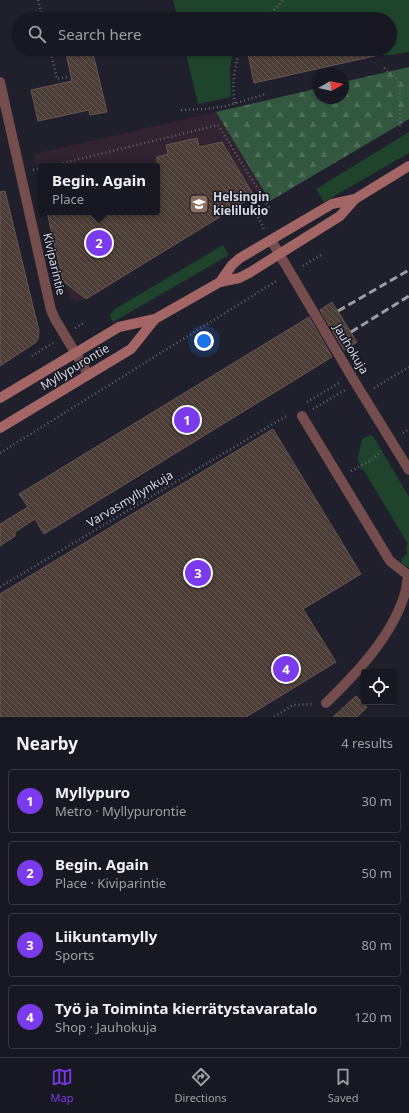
<!DOCTYPE html>
<meta charset="utf-8">
<style>
:root{--surface:#171821;--page:#24252e;--text:#f1f3f6;--muted:#9ea0a5;--line:#36373f;--accent:#7c3aed}
body{margin:0;font-family:"Noto Sans",sans-serif;background:var(--page);color:var(--text)}
.controls{position:absolute;right:12px;bottom:12px;display:grid;overflow:hidden;border-radius:4px;box-shadow:0 1px 3px #0004}
.controls button{width:36px;height:36px;display:grid;place-items:center;padding:0;border:0;border-bottom:1px solid var(--line);background:var(--surface);color:var(--text);font:20px sans-serif}
.compass{position:absolute;left:313px;top:68px;width:36px;height:36px;border-radius:50%;background:var(--surface);box-shadow:0 1px 3px #0004;rotate:81deg}
.you{position:absolute;left:204px;top:341px;width:14px;height:14px;margin:-10px;border:3px solid #fff;border-radius:50%;background:#1a73e8;box-shadow:0 0 0 6px #1a73e833}
.badge{display:grid;place-items:center;width:26px;height:26px;border-radius:50%;background:var(--accent);color:#fff;font-size:13px;font-weight:700}
.pin{position:absolute;translate:-50% -50%;border:2px solid #fff;box-shadow:0 1px 4px #0006}
.popup{position:absolute;left:38px;top:163px;width:122px;height:52px;box-sizing:border-box;display:grid;place-content:center;border-radius:4px;background:var(--surface);filter:drop-shadow(0 1px 3px #0005);font-size:13px;white-space:nowrap;color:var(--muted)}
.popup b{font-size:15px;color:var(--text)}
.popup::after{content:'';position:absolute;left:50%;top:100%;margin-left:-8px;border:8px solid transparent;border-top-color:var(--surface)}
.list{margin:0;padding:0;list-style:none}
h2{display:flex;justify-content:space-between;align-items:center;height:52px;margin:0;padding:0 16px;font-size:17px}
h2 small{font-size:13px;font-weight:400;color:var(--muted)}
.list li{display:grid;grid-template-columns:26px 1fr auto;gap:12px;align-items:center;box-sizing:border-box;height:64px;margin:0 8px 8px;padding:0 8px;border:1px solid var(--line);border-radius:4px}
.list b{display:block;font-size:15px;white-space:nowrap}
.list p{margin:0;font-size:13px;white-space:nowrap;color:var(--muted)}
.list em{font-size:13px;font-style:normal;color:var(--muted)}
.icon{flex:none;width:22px;height:22px;fill:none;stroke:currentColor;stroke-width:2;stroke-linecap:round;stroke-linejoin:round}
.map{position:relative;flex:none;width:409px;height:717px;overflow:hidden}
.search{position:absolute;background:var(--surface);box-shadow:0 1px 3px #0004;left:12px;right:12px;top:12px;height:44px;display:flex;align-items:center;gap:10px;box-sizing:border-box;padding:0 14px;border-radius:22px;color:var(--muted);font-size:15px}
.sheet{height:340px;background:var(--surface)}
nav{display:flex;justify-content:space-around;align-items:center;box-sizing:border-box;height:56px;border-top:1px solid var(--line);background:var(--surface);font-size:11px;color:var(--muted)}
nav a{display:grid;justify-items:center;gap:2px}
nav .on{color:var(--accent)}
.map>svg:first-child{display:block}
.education{fill:#31232f}
.green{fill:#1f442c}
.forest{fill:url(#forest-firs)}
.building{fill:url(#building-back-hatch);stroke:#66564f}
.lines{fill:none;stroke-linecap:round;stroke-linejoin:round}
.path{stroke:#63656f;stroke-width:2.5;stroke-dasharray:1 3;stroke-linecap:butt}
.minor{stroke:#754d4d;stroke-width:10}
.secondary{stroke:#a46565;stroke-width:10}
.rail{stroke:#9d9ea8;stroke-width:3;stroke-dasharray:8 4;stroke-linecap:butt}
.minor-bridge{stroke:#754d4d;stroke-width:10}
.labels{text-anchor:middle;stroke-width:3;stroke-linejoin:round;paint-order:stroke}
.poi-label{font-size:12px;font-weight:bold;fill:#d8dae2;stroke:#161723;text-anchor:start}
.street-label{font-size:12px;fill:#d8dae2;stroke:#161723}
</style>
<div class="map">
<svg width="409" height="717" viewBox="0 0 409 717">
<defs>
<pattern id="forest-firs" width="22" height="20" patternUnits="userSpaceOnUse"><rect width="22" height="20" fill="#32583f"/><path d="M5 1l3.5 6h-7zM16 11l3.5 6h-7z" fill="#4f6f5a"/></pattern>
<pattern id="building-back-hatch" width="6" height="6" patternUnits="userSpaceOnUse"><rect width="6" height="6" fill="#4c3e37"/><path d="M-1 5l2 2M0 0l6 6M5-1l2 2" fill="none" stroke="#655954"/></pattern>
</defs>
<rect width="100%" height="100%" fill="#1f202c"/>
<path class="education" d="M216 112 263 190 77 303 71 298 64 285 47 212H157V166H41V185L34 154Z"/>
<path class="green" d="M173 0H409V52L390 55H382L380 49H390V19H178Z
M185 49H244L233 53 230 68 231 97 198 104Z
M409 132V153L324 202 316 189Z
M223 245 229 255 113 322 110 315 115 309Z
M370 435 373 436 409 497V568L402 564 401 559 407 554 406 547 408 544 363 469 361 470 358 458 362 439Z"/>
<path class="forest" d="M409 67V119L270 201 216 112 319 88V98H343V82Z"/>
<path class="building" d="M65 49H92L107 112 90 115 89 110 38 121 31 90 72 81Z
M247 49H378L379 55 254 83Z
M197 138 199 147 222 142 254 196 86 299 63 281 47 212H157V157L168 154 166 145Z
M5 191 39 331 38 339 35 343 0 366V192Z
M332 302 357 342 344 350 320 310Z
M309 317 332 357 44 534 35 519 15 532V536L0 546V524L28 507 19 494Z
M273 429 361 574 303 609 336 662 246 717H0V594Z
M356 696 367 707 357 717H333Z"/>
<g class="lines">
<path class="path" d="M38 0 43 19
M266 19 283 0
M50 49 57 79 68 77
M384 68 397 79 400 85V129
M235 103C231 85 235 67 240 49
M181 110 206 109 226 106 266 94
M51 166 218 125 270 209
M33 170 41 168
M258 217 264 229
M303 266 321 255
M75 328 85 322
M32 356 53 343
M374 388 409 367
M307 402 339 383
M313 409 345 390
M403 433 409 429
M0 453 278 280
M351 471 373 459 381 451
M0 587 288 415
M274 717 293 705 312 704"/>
<path class="minor" d="M0 82 51 310 55 319 88 374
M271 240 297 284
M353 379 409 470
M302 416 390 561 408 575
M326 703C357 673 393 635 405 593 407 587 407 581 408 575"/>
<path class="secondary" d="M220 282 232 265 240 258 332 204 355 199
M0 398 119 327 155 319 220 282 239 278 249 273 340 216 355 199 409 166
M0 428 131 349 155 319"/>
<path class="rail" d="M338 311 409 270
M351 332 409 296"/>
<path class="minor-bridge" d="M297 284 353 379"/>
</g>
<defs>
<symbol id="school-square" viewBox="-11 -11 22 22"><rect x="-9" y="-9" width="18" height="18" rx="4" fill="#8d6e63" stroke="#161723"/><path d="M0-5L7-2L0 1L-7-2ZM-4 1L0 2.5L4 1V4Q0 6-4 4Z" fill="#fff"/></symbol>
</defs>
<g fill-rule="evenodd">
<use href="#school-square" x="188" y="193" width="22" height="22"/>
</g>
<g class="labels">
<g class="poi-label">
<text x="213" y="201">Helsingin<tspan x="213" dy="14">kielilukio</tspan></text>
</g>
<g class="street-label">
<text transform="translate(54 264) rotate(77)" y="4">Kiviparintie</text>
<text transform="translate(351 349) rotate(59)" y="4">Jauhokuja</text>
<text transform="translate(75 367) rotate(-31)" y="4">Myllypurontie</text>
<text transform="translate(130 499) rotate(-31)" y="4">Varvasmyllynkuja</text>
</g>
</g>
</svg>
<div class="controls">
<button><svg class="icon" aria-label="locate" viewBox="0 0 24 24"><circle cx="12" cy="12" r="6"/><path d="M12 2v4M12 18v4M2 12h4M18 12h4"/></svg></button>
</div>
<svg class="compass" viewBox="-18 -18 36 36"><path d="M0-13l5 13h-10z" fill="#e53935"/><path d="M0 13l5-13h-10z" fill="#9ea0a5"/></svg>
<div class="you"></div>
<div class="pin badge" style="left:187px;top:420px">1</div>
<div class="pin badge" style="left:99px;top:243px">2</div>
<div class="popup"><b>Begin. Again</b>Place</div>
<div class="pin badge" style="left:198px;top:573px">3</div>
<div class="pin badge" style="left:286px;top:669px">4</div>
<div class="search"><svg class="icon" aria-label="search" viewBox="0 0 24 24"><circle cx="10" cy="10" r="6"/><path d="M15 15l6 6"/></svg>Search here</div>
</div>
<section class="sheet">
<h2>Nearby<small>4 results</small></h2>
<ul class="list">
<li><span class="badge">1</span><div><b>Myllypuro</b><p>Metro · Myllypurontie</p></div><em>30 m</em></li>
<li><span class="badge">2</span><div><b>Begin. Again</b><p>Place · Kiviparintie</p></div><em>50 m</em></li>
<li><span class="badge">3</span><div><b>Liikuntamylly</b><p>Sports</p></div><em>80 m</em></li>
<li><span class="badge">4</span><div><b>Työ ja Toiminta kierrätystavaratalo</b><p>Shop · Jauhokuja</p></div><em>120 m</em></li>
</ul>
</section>
<nav>
<a class="on"><svg class="icon" aria-label="map" viewBox="0 0 24 24"><path d="M3 6l6-2 6 2 6-2v14l-6 2-6-2-6 2zM9 4v14M15 6v14"/></svg>Map</a>
<a><svg class="icon" aria-label="directions" viewBox="0 0 24 24"><path d="M12 3l9 9-9 9-9-9zM9 14v-3h6M13 9l2 2-2 2"/></svg>Directions</a>
<a><svg class="icon" aria-label="saved" viewBox="0 0 24 24"><path d="M7 4h10v16l-5-4-5 4z"/></svg>Saved</a>
</nav>
